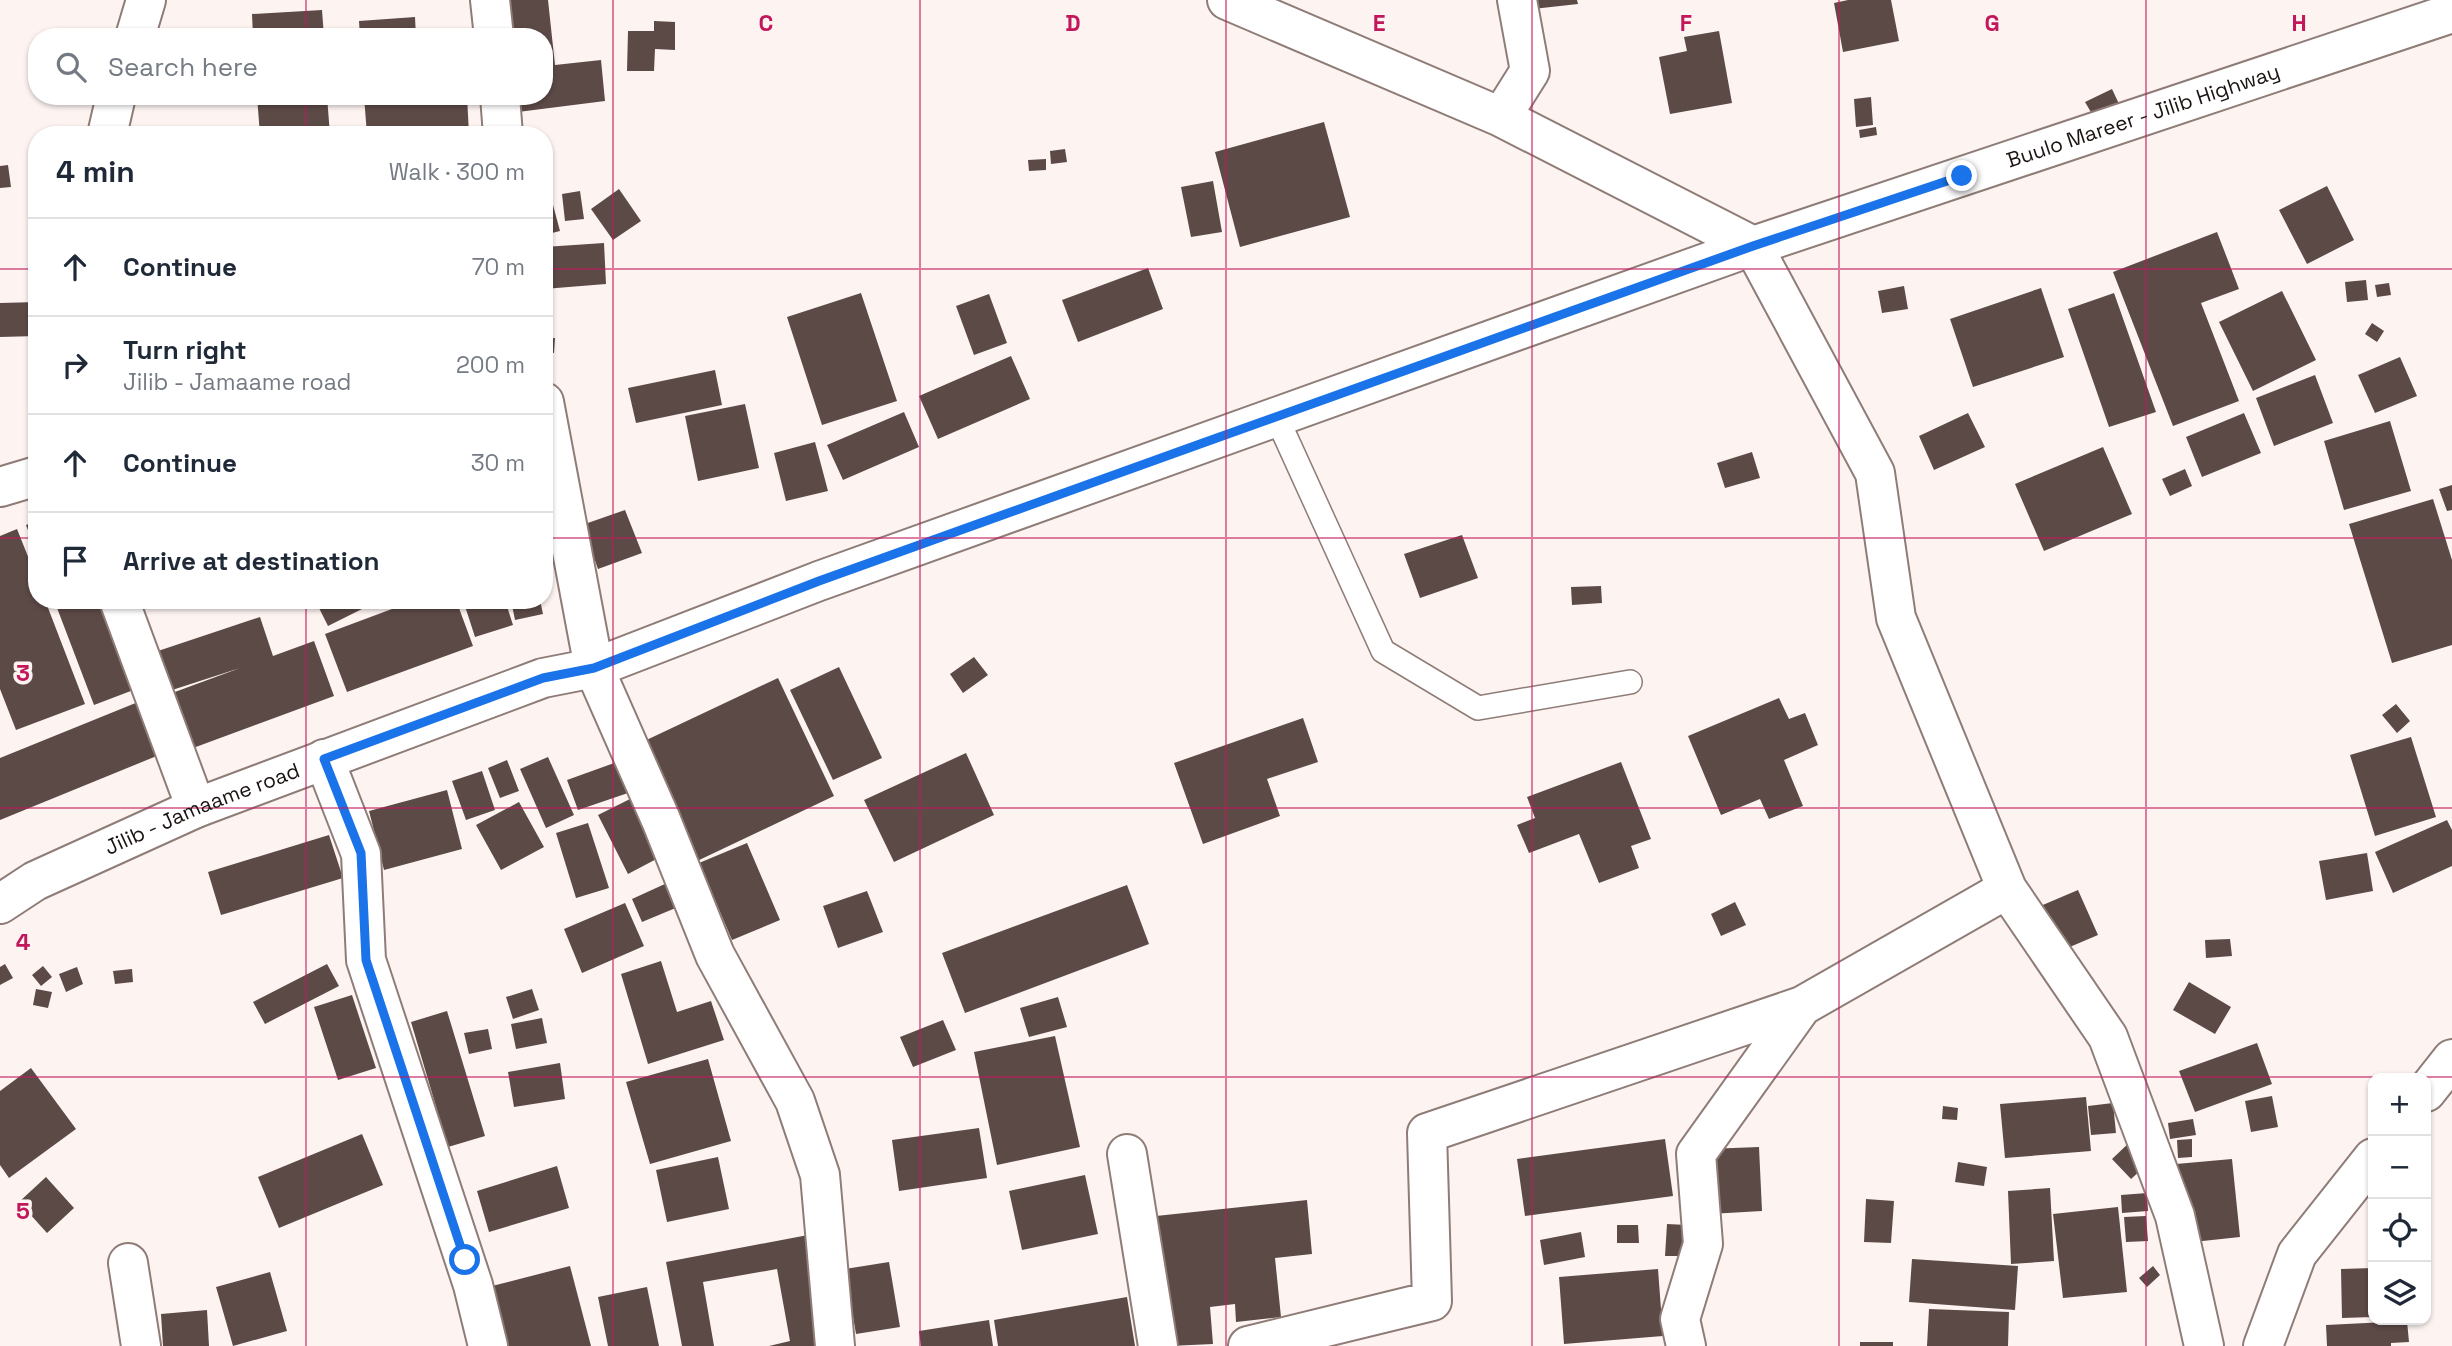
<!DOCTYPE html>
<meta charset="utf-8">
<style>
:root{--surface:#fff;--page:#f2f2f3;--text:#1f2937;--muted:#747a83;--line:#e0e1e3}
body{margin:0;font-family:"Space Grotesk",sans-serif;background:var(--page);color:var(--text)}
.controls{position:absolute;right:21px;bottom:21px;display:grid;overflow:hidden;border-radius:14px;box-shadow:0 2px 5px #0004}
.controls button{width:63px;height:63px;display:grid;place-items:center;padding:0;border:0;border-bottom:2px solid var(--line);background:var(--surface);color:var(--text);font:35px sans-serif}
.stop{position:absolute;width:21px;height:21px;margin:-16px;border:5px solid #1a73e8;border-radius:50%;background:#fff}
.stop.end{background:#1a73e8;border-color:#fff;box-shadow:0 2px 7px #0008}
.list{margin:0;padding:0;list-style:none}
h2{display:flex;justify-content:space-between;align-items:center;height:91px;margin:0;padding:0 28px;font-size:30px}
h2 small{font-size:23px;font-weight:400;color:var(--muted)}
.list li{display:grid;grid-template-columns:46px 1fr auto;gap:21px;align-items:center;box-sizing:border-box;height:98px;padding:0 28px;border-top:2px solid var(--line)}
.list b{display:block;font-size:26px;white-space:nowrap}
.list p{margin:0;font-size:23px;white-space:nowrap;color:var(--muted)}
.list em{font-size:23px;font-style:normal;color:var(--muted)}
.icon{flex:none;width:38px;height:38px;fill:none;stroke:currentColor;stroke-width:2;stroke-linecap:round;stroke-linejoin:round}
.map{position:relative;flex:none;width:2452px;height:1346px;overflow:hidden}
.search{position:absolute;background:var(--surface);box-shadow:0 2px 5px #0004;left:28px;top:28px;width:525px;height:77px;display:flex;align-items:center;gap:18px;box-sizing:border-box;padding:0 24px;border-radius:28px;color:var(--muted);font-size:26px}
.panel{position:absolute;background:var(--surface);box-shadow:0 2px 5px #0004;left:28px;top:126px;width:525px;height:483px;border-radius:28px}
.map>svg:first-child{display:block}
.building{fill:#5c4a47}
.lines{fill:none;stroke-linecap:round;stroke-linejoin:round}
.lane-casing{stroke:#8f7c77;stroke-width:26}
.street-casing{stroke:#8f7c77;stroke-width:42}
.primary-casing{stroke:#8f7c77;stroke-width:42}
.lane{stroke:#fff;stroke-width:23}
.street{stroke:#fff;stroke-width:38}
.primary{stroke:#fff;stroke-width:38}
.route{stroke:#1a73e8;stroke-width:9}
.grid{fill:none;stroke:#c2185b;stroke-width:2;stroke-opacity:0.55}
.labels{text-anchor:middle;stroke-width:7;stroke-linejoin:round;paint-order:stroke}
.street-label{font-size:21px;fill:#1b1312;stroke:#fdf4f2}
.grid-label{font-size:23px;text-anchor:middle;font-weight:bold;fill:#c2185b;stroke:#fdf4f2;stroke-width:7;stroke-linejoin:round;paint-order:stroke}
</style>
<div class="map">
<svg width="2452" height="1346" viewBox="0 0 2452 1346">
<rect width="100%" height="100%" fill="#fdf4f2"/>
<path class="building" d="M497 0H548L555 65 601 60 605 101 510 113 508 96H544V37H501Z
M1522 0H1577L1578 4 1523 10Z
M1848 0H1891L1899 41 1843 52 1834 3Z
M322 10 324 37H253L252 14Z
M415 17 416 37H360L359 21Z
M654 21 675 22V50L655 49 654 71H627L628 31H654Z
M1719 31 1732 103 1670 114 1659 57 1687 51 1684 37Z
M2112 89 2120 106 2095 119 2085 102Z
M257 96H327L330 135H260Z
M364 96H467L469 134 367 135Z
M1871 97 1873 125 1856 127 1854 99Z
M1324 122 1350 217 1240 247 1215 152Z
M1876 127 1877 135 1860 138 1859 130Z
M1065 149 1067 162 1051 164 1050 151Z
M1046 159V170L1029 171 1028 160Z
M8 165 11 187 0 188V166Z
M1213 181 1222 232 1191 237 1181 187Z
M2327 186 2354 240 2307 264 2279 210Z
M619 189 641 221 613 240 591 209Z
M580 191 584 219 565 221 562 194Z
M553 205 560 231 544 235V207Z
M2217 232 2239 289 2201 303 2239 401 2173 426 2113 272Z
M604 243 606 284 544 289V247Z
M1148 268 1163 309 1078 342 1062 300Z
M2366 280 2368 300 2347 302 2345 282Z
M2389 283 2391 295 2377 297 2375 285Z
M1904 286 1908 309 1882 313 1878 291Z
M2041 288 2064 357 1973 387 1950 319Z
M2282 291 2316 360 2253 391 2219 322Z
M861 293 897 401 822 425 787 317Z
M2114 293 2156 412 2109 427 2068 309Z
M989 294 1007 343 974 355 956 306Z
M37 302V336L0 337V303Z
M2372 323 2384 331 2377 342 2365 334Z
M544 338H555L554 353H544Z
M1011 356 1030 399 938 439 919 396Z
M2400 357 2417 396 2375 413 2358 375Z
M715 370 722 405 636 423 628 388Z
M2315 375 2333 423 2274 446 2256 398Z
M745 404 759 468 698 481 685 416Z
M904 412 919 447 843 480 827 445Z
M1968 413 1985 447 1934 470 1919 436Z
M2244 413 2261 453 2202 477 2186 437Z
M2390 421 2411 491 2344 510 2324 441Z
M815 442 828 491 786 501 774 453Z
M2103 447 2132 514 2044 551 2015 484Z
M1752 452 1760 478 1725 488 1717 463Z
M2185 469 2192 486 2170 496 2162 479Z
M2452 485V510L2447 511 2439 489Z
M2433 499 2452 560V645L2392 663 2349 524Z
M625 510 642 553 598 569 582 525Z
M37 521V554L26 525Z
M17 529 37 579V600H45L85 704 16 730 0 689V536Z
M1462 535 1478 578 1420 598 1404 554Z
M1601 586 1602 603 1572 605 1571 587Z
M54 600H102L136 689 94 705Z
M315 600H380L328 626Z
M416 600H456L473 646 347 692 325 634Z
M463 600H505L513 625 475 637Z
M511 600H540L543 614 515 620Z
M260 617 273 656 314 641 334 696 185 751 164 696 240 668 166 692 152 653Z
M974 657 988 675 963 693 950 674Z
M839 667 882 758 833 780 790 690Z
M778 678 834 796 695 862 638 744Z
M1779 698 1789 719 1805 713 1818 745 1784 760 1803 806 1769 819 1760 799 1721 815 1688 736Z
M143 700 164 753 0 820V758Z
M2396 704 2410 721 2397 733 2382 715Z
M1303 718 1318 762 1267 779 1280 816 1203 844 1174 763Z
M2411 737 2436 817 2375 836 2350 755Z
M966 753 994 815 894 862 864 800Z
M548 757 574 815 546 828 520 769Z
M507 760 519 791 500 798 488 768Z
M617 762 628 793 578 810 567 780Z
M1621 762 1651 839 1631 846 1639 868 1599 883 1579 834 1529 853 1517 825 1535 818 1527 797Z
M482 771 495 810 466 820 452 781Z
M447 790 462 849 384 870 369 811Z
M634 797 664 855 628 874 598 815Z
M519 802 544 847 501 870 476 825Z
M2447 820 2452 830V866L2393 893 2375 852Z
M588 823 609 888 576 898 556 833Z
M329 835 343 878 221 915 208 872Z
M747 843 780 920 732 940 699 863Z
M2367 853 2373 891 2326 900 2319 861Z
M667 883 678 907 642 922 632 899Z
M1127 885 1149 944 965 1013 942 953Z
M2078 890 2098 935 2058 952 2038 907Z
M867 891 883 932 838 948 823 906Z
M1735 902 1746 925 1721 936 1711 914Z
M625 903 644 946 582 973 564 929Z
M2230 939 2232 956 2206 958 2205 940Z
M661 961 677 1012 711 1001 724 1040 648 1064 621 974Z
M5 964 13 978 0 985V967Z
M327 964 339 986 265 1024 253 1002Z
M43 966 52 977 41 986 32 975Z
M77 967 83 984 66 992 59 974Z
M132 969 133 982 115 984 113 971Z
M2189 982 2231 1007 2215 1034 2173 1010Z
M36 989 52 992 48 1008 33 1005Z
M532 989 539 1010 513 1019 506 997Z
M352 995 376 1068 338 1080 314 1007Z
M1058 997 1067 1027 1029 1037 1020 1008Z
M447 1011 485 1136 448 1147 411 1022Z
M542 1018 547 1043 516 1049 511 1024Z
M943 1020 956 1050 913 1067 900 1037Z
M488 1029 492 1049 469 1054 464 1033Z
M1055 1036 1080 1147 997 1165 974 1052Z
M2257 1043 2272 1084 2195 1112 2179 1071Z
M708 1059 731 1141 650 1164 626 1082Z
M560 1063 565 1099 514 1107 508 1072Z
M31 1068 76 1129 9 1178 0 1165V1091Z
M2272 1096 2278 1127 2251 1132 2245 1101Z
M2086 1097 2091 1151 2005 1158 2000 1104Z
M2113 1103 2116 1133 2091 1135 2088 1106Z
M1943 1106 1958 1108 1957 1120 1942 1119Z
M2193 1119 2196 1135 2170 1139 2168 1123Z
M979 1128 987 1178 899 1191 892 1140Z
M362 1134 383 1185 279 1228 258 1177Z
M1665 1139 1673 1196 1525 1216 1517 1159Z
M2192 1139V1157L2178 1158 2177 1140Z
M2131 1141 2150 1162 2131 1179 2112 1159Z
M1759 1147 1762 1211 1710 1214 1707 1149Z
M718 1157 729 1209 667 1222 656 1170Z
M2232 1159 2240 1237 2184 1243 2176 1164Z
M1958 1162 1987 1167 1984 1186 1955 1182Z
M557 1166 569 1208 489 1232 477 1191Z
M1085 1175 1098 1234 1022 1250 1009 1191Z
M46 1177 74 1208 47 1233 19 1202Z
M2050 1188 2054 1261 2011 1264 2008 1191Z
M2147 1193 2148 1211 2122 1213 2121 1195Z
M1866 1199 1894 1201 1891 1243 1864 1242Z
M1307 1200 1312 1254 1275 1258 1281 1317 1236 1322 1235 1304 1210 1307 1213 1344 1169 1346 1156 1216Z
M2118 1207 2127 1292 2063 1298 2053 1214Z
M2146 1216 2148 1241 2126 1242 2124 1217Z
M1667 1224 1687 1225 1686 1256H1665Z
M1617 1225H1638L1639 1243H1617Z
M1581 1232 1585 1257 1544 1265 1540 1240Z
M808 1235 829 1346H769L790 1341 777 1269 703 1282 714 1346H682L666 1262Z
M1912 1259 2018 1266 2015 1310 1909 1302Z
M889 1262 900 1327 856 1334 845 1269Z
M570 1266 591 1346H508L492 1286Z
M2153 1266 2160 1275 2147 1287 2139 1278Z
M2373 1268V1317L2342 1318 2341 1269Z
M1658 1269 1663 1336 1564 1344 1559 1277Z
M270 1272 287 1331 233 1346 216 1287Z
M647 1287 659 1346H608L598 1297Z
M1127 1297 1135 1346H998L994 1320Z
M1929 1309 2009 1312 2008 1346H1927Z
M207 1310 209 1346H163L161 1314Z
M989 1320 993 1346H921L919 1331Z
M2407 1321 2409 1342 2391 1343V1346H2327L2326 1325Z
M1860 1342H1893V1346H1860Z"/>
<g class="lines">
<defs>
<path id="lane" d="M1276 416 1383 651 1478 708 1630 682"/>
<path id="street" d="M490 0 494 37
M1227 0 1501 117 1753 246 1875 473 1896 618 2007 889 2108 1037 2175 1216 2204 1346
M135 37 146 0
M500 96 503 135
M1501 117 1530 71 1517 0
M107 135 116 96
M544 402 594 668 661 820 715 955 795 1101 820 1175 835 1346
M0 487 37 476
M119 600 196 808
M324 759 361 854 366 960 473 1285 488 1346
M2426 1092 2452 1059
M1127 1154 1158 1346
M128 1263 141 1346
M1248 1346 1432 1301 1427 1133 1802 1006
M1686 1346 1680 1319 1703 1244 1696 1154 1802 1006 2007 889
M2263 1346 2297 1254 2373 1158"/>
<g id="primary">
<path id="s1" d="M0 904 35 881 196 808 543 678 594 668 819 581 1753 246 2452 13"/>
</g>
</defs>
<use href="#lane" class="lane-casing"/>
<use href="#street" class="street-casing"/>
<use href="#primary" class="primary-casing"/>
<use href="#lane" class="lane"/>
<use href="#street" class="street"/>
<use href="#primary" class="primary"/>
</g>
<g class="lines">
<path class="route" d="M465 1260 366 960 361 853 324 759 543 678 594 668 819 581 1200 444 1753 246 1962 176"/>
</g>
<path class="grid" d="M306 0V37M613 0V1346M920 0V1346M1226 0V1346M1532 0V1346M1839 0V1346M2146 0V1346M306 96V135M0 269H37M544 269H2452M0 538H37M544 538H2452M306 600V1346M0 808H2452M0 1077H2452"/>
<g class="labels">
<g class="street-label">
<text dy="7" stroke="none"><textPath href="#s1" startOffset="2286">Buulo Mareer - Jilib Highway</textPath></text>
<text dy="7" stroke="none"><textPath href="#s1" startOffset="224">Jilib - Jamaame road</textPath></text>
</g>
</g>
<g class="grid-label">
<text x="766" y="31">C</text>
<text x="1073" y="31">D</text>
<text x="1379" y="31">E</text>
<text x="1686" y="31">F</text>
<text x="1992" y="31">G</text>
<text x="2299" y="31">H</text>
<text x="23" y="681">3</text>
<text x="23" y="950">4</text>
<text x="23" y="1219">5</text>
</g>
</svg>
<div class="controls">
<button>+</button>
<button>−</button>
<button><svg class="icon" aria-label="locate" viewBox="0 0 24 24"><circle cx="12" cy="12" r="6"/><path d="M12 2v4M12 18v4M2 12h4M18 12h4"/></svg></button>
<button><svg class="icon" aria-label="layers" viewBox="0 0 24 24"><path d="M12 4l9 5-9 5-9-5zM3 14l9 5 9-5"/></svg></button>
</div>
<div class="stop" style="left:465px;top:1260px"></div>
<div class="stop end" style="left:1962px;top:176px"></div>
<div class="search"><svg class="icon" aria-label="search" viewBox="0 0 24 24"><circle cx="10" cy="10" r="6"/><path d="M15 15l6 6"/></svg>Search here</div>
<section class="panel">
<h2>4 min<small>Walk · 300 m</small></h2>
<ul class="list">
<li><svg class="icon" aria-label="ahead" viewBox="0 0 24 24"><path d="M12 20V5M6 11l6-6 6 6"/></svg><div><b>Continue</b></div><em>70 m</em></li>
<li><svg class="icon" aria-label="right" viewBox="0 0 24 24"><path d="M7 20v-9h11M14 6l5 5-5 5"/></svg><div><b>Turn right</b><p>Jilib - Jamaame road</p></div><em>200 m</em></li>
<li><svg class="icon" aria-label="ahead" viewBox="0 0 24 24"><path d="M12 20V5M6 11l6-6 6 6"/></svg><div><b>Continue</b></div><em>30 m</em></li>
<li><svg class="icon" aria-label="arrive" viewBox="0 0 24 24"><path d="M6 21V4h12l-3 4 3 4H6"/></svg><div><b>Arrive at destination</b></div></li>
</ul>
</section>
</div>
